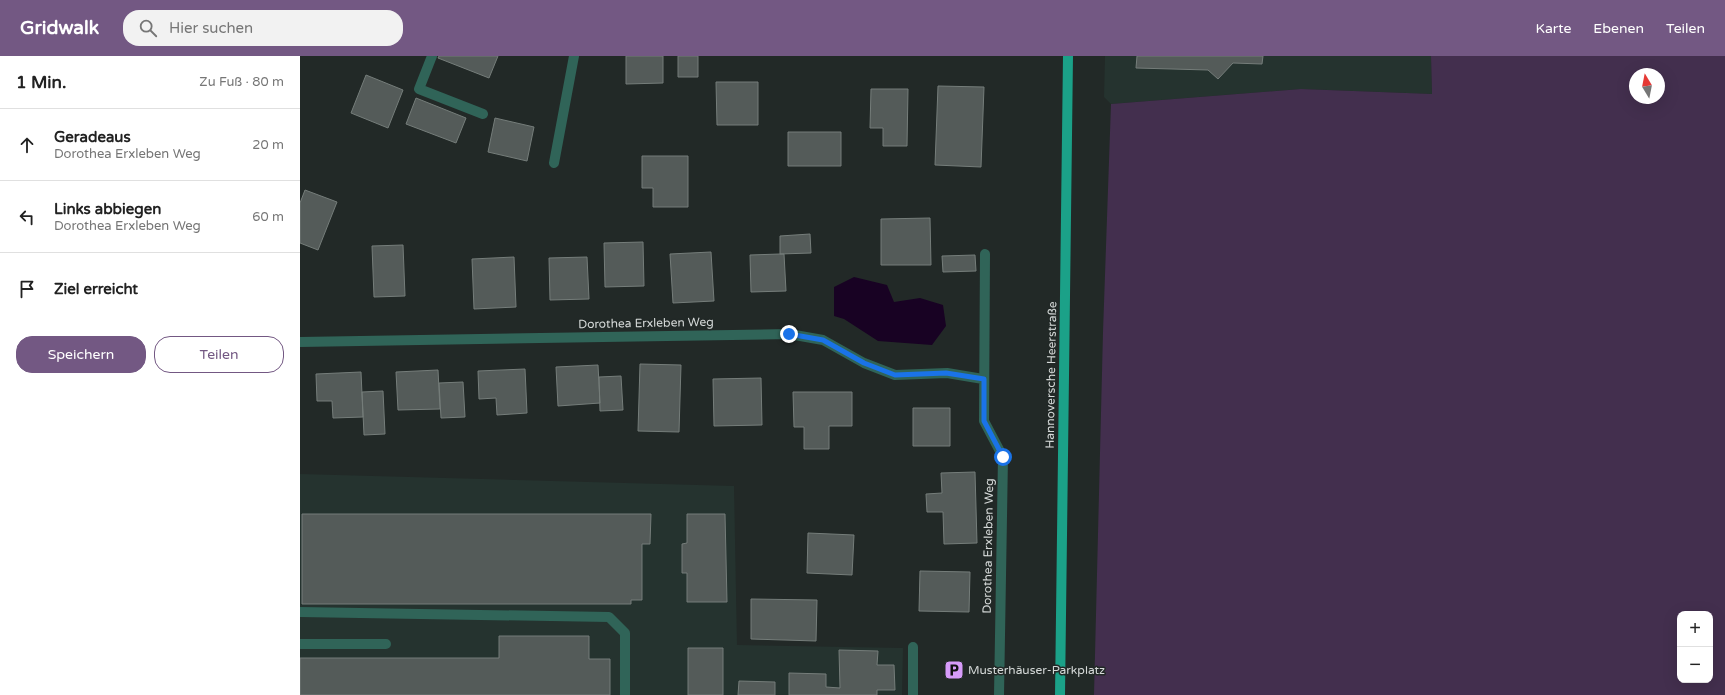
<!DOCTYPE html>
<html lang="de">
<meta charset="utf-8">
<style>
:root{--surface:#fff;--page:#f2f2f2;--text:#222;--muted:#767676;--line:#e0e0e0;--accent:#735883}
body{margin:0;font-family:"Varela Round",sans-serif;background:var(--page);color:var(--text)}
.controls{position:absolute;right:12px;bottom:12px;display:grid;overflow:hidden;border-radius:8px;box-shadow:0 4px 16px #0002}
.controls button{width:36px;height:36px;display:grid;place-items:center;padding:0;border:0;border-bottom:1px solid var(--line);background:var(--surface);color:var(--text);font:20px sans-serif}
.compass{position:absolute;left:1329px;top:12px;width:36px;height:36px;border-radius:50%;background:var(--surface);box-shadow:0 4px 16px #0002;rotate:350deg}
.stop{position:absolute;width:12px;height:12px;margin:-9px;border:3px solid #1a73e8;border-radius:50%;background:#fff}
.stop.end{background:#1a73e8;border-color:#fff;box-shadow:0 1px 4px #0008}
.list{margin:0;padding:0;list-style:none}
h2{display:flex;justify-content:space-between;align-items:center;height:52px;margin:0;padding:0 16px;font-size:17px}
h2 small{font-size:13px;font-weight:400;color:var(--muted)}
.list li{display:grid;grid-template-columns:26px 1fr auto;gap:12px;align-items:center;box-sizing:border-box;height:72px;padding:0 16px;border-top:1px solid var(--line)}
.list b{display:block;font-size:15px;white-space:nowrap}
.list p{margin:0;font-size:13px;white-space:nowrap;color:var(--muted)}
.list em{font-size:13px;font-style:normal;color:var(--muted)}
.actions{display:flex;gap:8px;padding:12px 16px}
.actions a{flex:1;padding:9px 0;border:1px solid var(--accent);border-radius:16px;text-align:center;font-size:14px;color:var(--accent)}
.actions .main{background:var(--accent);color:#fff}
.icon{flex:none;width:22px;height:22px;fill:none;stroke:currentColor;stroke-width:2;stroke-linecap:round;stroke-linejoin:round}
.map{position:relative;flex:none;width:1425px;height:639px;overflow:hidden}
header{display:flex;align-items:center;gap:24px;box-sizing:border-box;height:56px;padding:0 20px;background:var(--accent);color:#fff}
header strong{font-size:19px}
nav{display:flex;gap:22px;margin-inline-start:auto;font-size:14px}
.search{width:280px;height:36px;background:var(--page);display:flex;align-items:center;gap:10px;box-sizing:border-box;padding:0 14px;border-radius:16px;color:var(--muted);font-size:15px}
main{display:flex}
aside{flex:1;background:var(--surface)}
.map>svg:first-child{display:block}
.built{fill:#25332f}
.green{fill:#432f4e;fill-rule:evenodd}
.water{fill:#180223}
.building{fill:#545b59;stroke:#757d7a}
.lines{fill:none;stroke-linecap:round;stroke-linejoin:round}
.lane{stroke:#306458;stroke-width:10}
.street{stroke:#306458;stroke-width:10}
.primary{stroke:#1ba188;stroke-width:10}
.route{stroke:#1a73e8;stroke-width:5}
.labels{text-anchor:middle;stroke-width:3;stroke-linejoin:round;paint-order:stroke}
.street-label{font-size:12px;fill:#d5d9d8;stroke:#222927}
.poi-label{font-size:12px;fill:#d5d9d8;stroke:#222927;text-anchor:start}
</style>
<header>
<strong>Gridwalk</strong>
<div class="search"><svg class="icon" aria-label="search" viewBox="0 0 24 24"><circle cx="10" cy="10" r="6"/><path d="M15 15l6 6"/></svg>Hier suchen</div>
<nav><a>Karte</a><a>Ebenen</a><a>Teilen</a></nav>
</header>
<main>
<aside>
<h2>1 Min.<small>Zu Fuß · 80 m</small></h2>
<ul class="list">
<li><svg class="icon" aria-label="ahead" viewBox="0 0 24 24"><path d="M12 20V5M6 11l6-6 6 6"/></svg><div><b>Geradeaus</b><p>Dorothea Erxleben Weg</p></div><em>20 m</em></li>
<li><svg class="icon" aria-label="left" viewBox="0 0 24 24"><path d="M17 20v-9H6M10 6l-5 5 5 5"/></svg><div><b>Links abbiegen</b><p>Dorothea Erxleben Weg</p></div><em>60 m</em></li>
<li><svg class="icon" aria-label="arrive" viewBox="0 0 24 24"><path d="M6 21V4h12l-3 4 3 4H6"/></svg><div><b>Ziel erreicht</b></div></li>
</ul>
<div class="actions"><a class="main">Speichern</a><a>Teilen</a></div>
</aside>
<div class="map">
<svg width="1425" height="639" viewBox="0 0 1425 639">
<rect width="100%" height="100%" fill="#222927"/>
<path class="built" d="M805 0H1131L1132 38 1001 33 811 48 804 41Z
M0 418 434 430 437 589 603 592 602 639H0Z"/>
<path class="green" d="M1131 0H1425V639H794L803 276 811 48 1001 33 1132 38ZM1335 18H1359V42H1335ZM1380 558H1410V624H1380Z"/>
<path class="water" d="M554 221 587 229 594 246 620 242 643 249 646 270 632 289 578 285 544 263 534 260V231Z"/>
<path class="building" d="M139 0H198L189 22 138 2Z
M326 0H363V27L326 28Z
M378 0H398V21H378Z
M837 0H963L962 8 933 7 918 23 908 14 836 12Z
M66 19 103 34 88 72 51 57Z
M416 26H458V69H417Z
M638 30 684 31 681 111 635 109Z
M571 33H608L607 90H583V72H570Z
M116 42 166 62 156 87 106 68Z
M195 62 234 71 227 105 188 96Z
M488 76H541V110H488Z
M342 100H388V151H353V132H342Z
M5 134 37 146 18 194 0 187V147Z
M630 162 631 209H581V163Z
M510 178 511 197 480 198V180Z
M343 186 344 230 305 231 304 187Z
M103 189 105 240 74 241 72 190Z
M411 196 414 245 373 247 370 198Z
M480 198H484L486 235 451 236 450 199Z
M675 199 676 215 643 216 642 200Z
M214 201 216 251 174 253 172 203Z
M287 201 289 243 250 244 249 202Z
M340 308 381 309 379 376 338 375Z
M298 309 300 347 258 350 256 311Z
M225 313 227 357 197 359 196 342 179 343 178 315Z
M138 314 140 353 98 354 96 316Z
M61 316 63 361 33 362 32 345H17L16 318Z
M321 320 323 354 300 355 299 321Z
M461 322 462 369 414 370 413 323Z
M163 326 165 361 141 362 139 327Z
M83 335 85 378 64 379 62 336Z
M493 336H552V370H529V393H504V371H494Z
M613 352H650V390H613Z
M675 416 677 487 644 488 643 456H627L626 438 642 437 641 417Z
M2 458H351L350 488H342V544H331V548H2Z
M387 458H425L427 546H387V517H382V488L387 487Z
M508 477 554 479 552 519 507 517Z
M620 515 670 516 669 556 619 555Z
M451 543 517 544 516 585 451 583Z
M199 580H289V603H310V639H0V602H199Z
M388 592H423V639H388Z
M539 594 578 595 577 609H594L595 634H577V639H489V617L526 618V631L540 632Z
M439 625 475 626V639H438Z"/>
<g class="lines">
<path class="lane" d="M132 0 119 33 183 58
M254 107 274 0
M0 556 309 561 325 577V639
M0 588H86"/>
<path class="street" d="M685 198 684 365 703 401 699 639
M0 286 489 278 523 284 564 307 595 319 647 317 683 323
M613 591V639"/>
<path class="primary" d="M760 639 768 0"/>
</g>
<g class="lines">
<path class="route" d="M489 278 523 284 564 307 595 319 646 317 684 323V365L703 401"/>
</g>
<defs>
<symbol id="parking-square" viewBox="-11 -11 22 22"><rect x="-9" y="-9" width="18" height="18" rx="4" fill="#d79bf9" stroke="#222927"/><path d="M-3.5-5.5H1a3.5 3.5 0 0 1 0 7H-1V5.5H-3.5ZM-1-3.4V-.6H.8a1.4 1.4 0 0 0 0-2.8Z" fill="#111"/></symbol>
</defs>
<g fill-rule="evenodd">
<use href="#parking-square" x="643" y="603" width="22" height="22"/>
</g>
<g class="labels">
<g class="street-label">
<text transform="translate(346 267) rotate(-1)" y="4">Dorothea Erxleben Weg</text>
<text transform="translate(751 319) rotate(-89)" y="4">Hannoversche Heerstraße</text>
<text transform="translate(688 490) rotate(-89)" y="4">Dorothea Erxleben Weg</text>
</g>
<g class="poi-label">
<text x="668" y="618">Musterhäuser-Parkplatz</text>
</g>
</g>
</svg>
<div class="controls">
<button>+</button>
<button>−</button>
</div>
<svg class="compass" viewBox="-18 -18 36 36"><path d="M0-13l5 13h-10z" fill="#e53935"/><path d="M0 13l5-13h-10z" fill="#767676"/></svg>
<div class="stop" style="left:703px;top:401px"></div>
<div class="stop end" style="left:489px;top:278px"></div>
</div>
</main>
